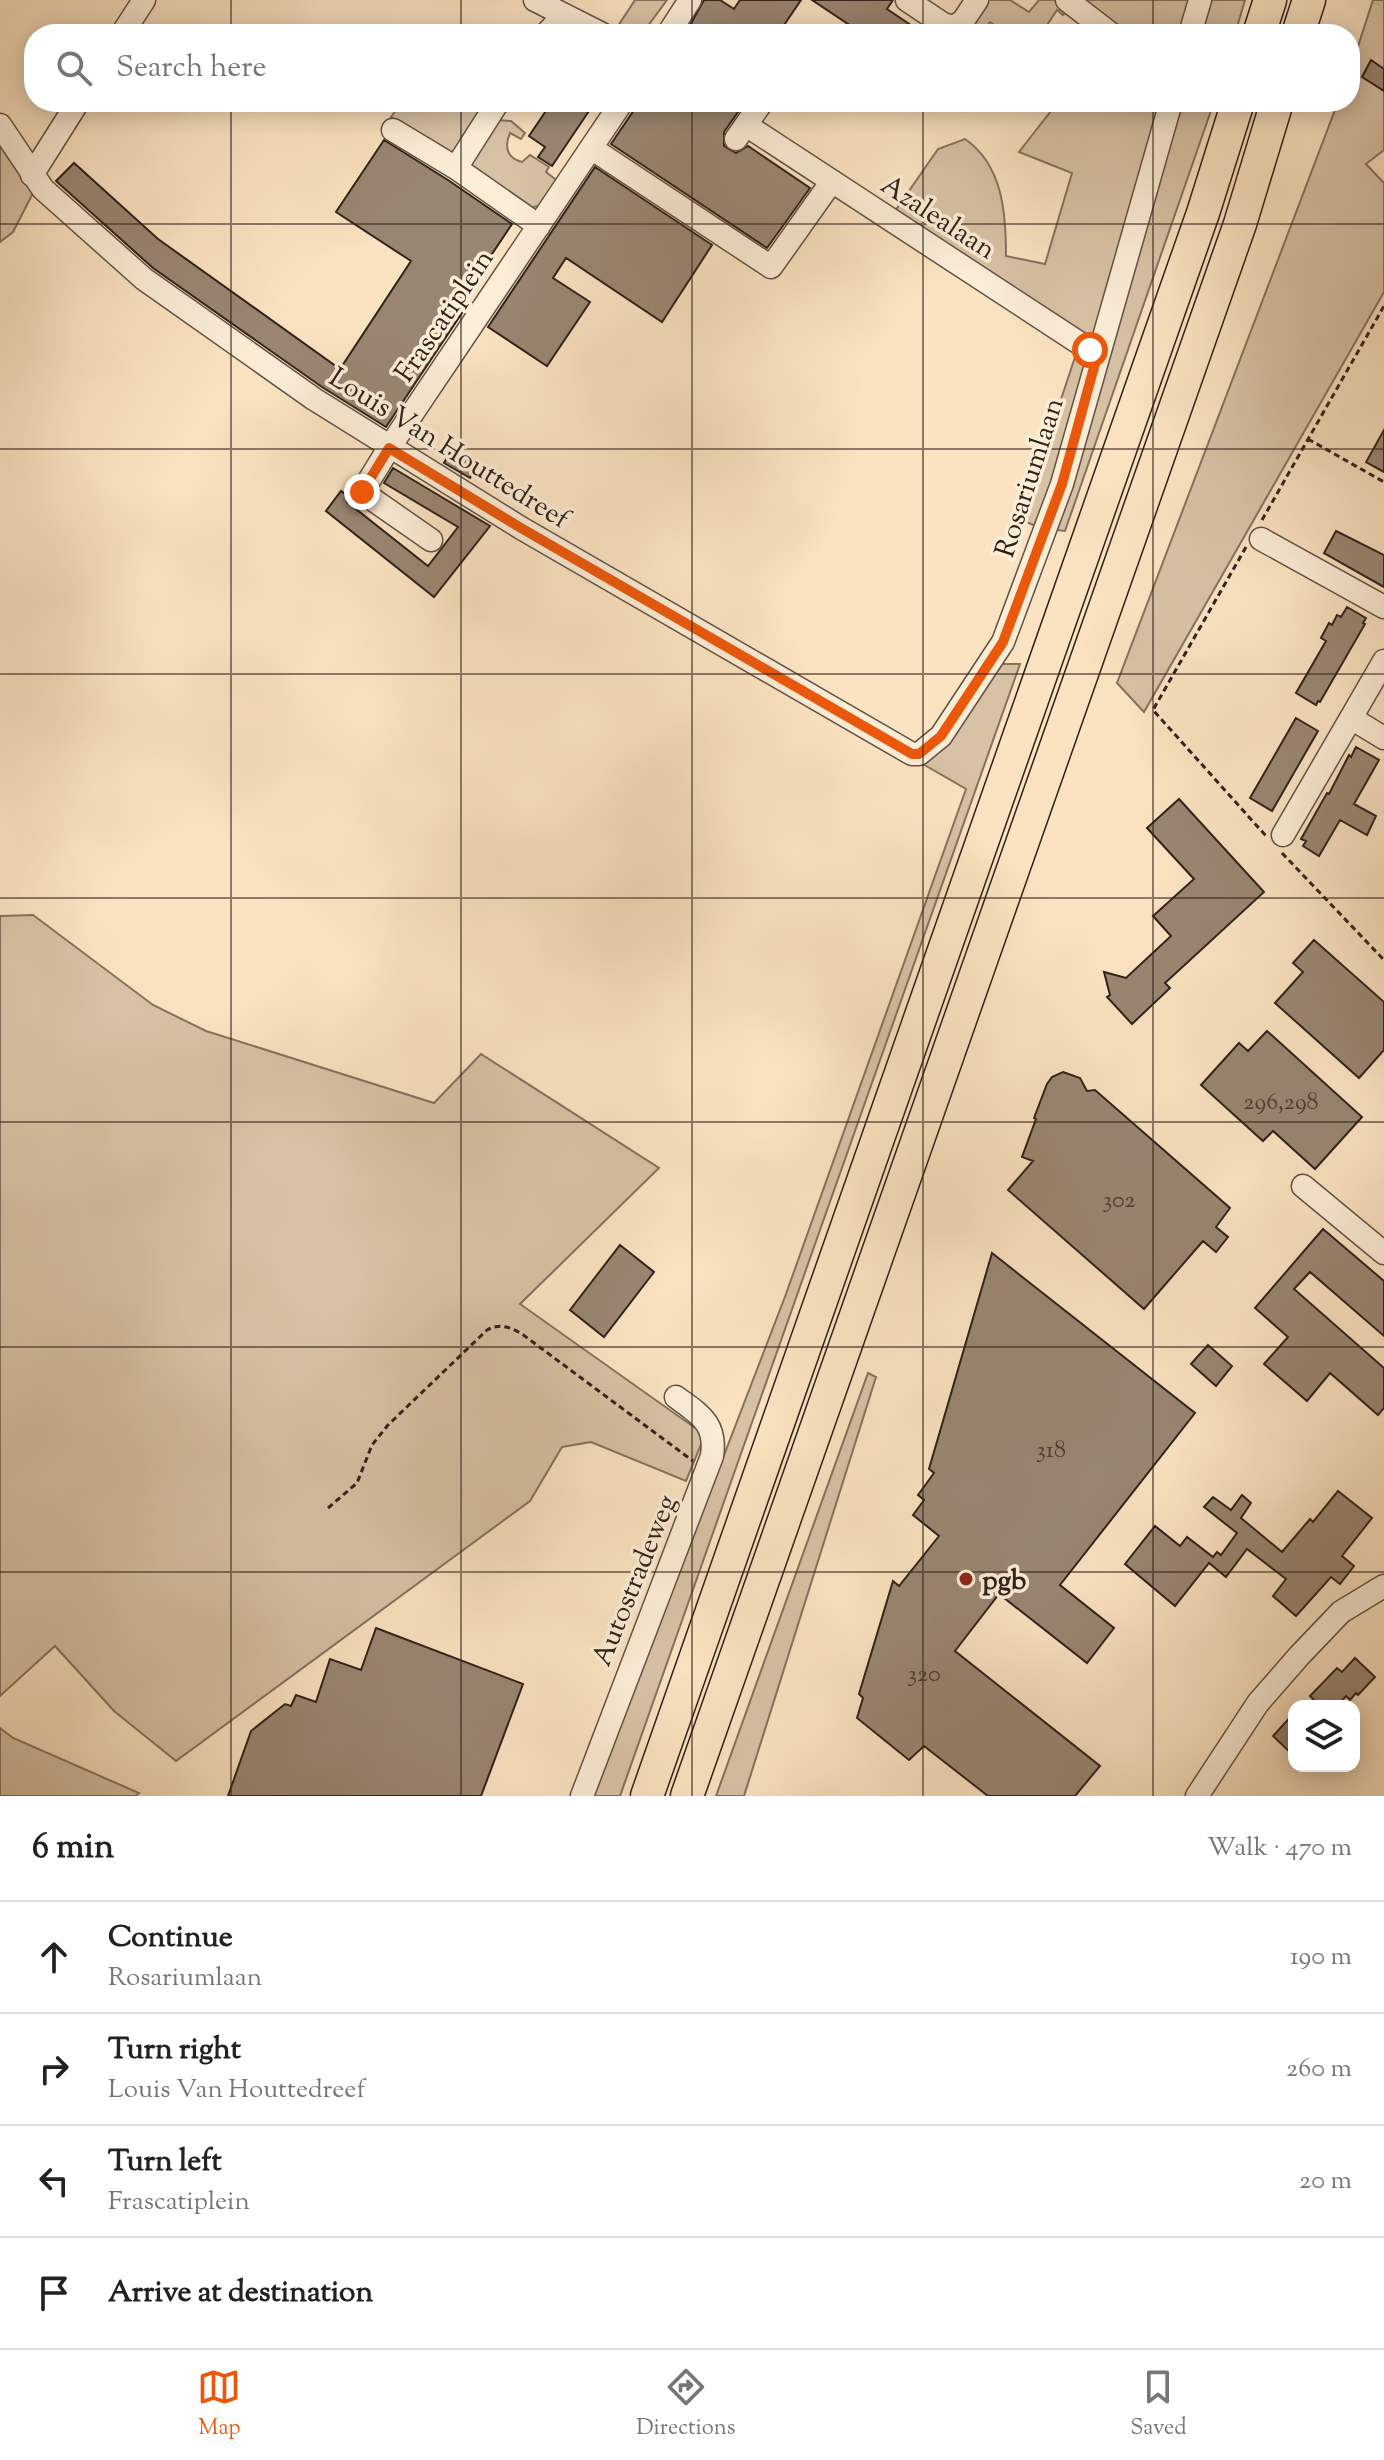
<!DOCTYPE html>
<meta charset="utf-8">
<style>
:root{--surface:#fff;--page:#f6f6f6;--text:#222;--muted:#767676;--line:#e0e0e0;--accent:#ea580c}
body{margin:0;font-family:"Sorts Mill Goudy",serif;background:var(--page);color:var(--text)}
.controls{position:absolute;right:24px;bottom:24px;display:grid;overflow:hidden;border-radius:16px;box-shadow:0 4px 20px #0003}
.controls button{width:72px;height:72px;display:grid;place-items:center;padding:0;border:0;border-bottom:2px solid var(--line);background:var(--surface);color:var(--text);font:40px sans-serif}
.stop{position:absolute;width:24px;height:24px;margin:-18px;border:6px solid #ea580c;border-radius:50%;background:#fff}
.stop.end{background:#ea580c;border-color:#fff;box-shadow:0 2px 8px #0008}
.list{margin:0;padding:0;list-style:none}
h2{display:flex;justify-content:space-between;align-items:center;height:104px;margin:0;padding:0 32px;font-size:34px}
h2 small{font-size:26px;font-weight:400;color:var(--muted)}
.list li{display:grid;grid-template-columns:52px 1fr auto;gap:24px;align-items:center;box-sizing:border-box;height:112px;padding:0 32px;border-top:2px solid var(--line)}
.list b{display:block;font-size:30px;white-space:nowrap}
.list p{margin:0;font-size:26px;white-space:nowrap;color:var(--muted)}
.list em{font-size:26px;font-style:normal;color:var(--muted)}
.icon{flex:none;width:44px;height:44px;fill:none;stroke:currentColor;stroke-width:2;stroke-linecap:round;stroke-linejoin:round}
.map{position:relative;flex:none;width:1384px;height:1796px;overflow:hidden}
.search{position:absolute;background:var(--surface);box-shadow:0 4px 20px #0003;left:24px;right:24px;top:24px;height:88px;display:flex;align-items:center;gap:20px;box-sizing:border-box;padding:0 28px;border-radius:32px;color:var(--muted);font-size:30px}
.sheet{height:552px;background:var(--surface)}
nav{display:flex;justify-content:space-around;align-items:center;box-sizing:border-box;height:112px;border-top:2px solid var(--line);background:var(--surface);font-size:22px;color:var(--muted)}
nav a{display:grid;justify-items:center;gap:4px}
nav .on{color:var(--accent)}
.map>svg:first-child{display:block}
.green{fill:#d8c2a5;stroke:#847260;stroke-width:2}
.building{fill:#998672;stroke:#2f221c;stroke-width:2}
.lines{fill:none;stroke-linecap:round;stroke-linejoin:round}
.minor-casing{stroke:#625245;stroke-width:25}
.highway-casing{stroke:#2f221c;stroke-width:35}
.path{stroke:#2f221c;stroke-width:3;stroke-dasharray:6 4;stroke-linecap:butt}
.minor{stroke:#fcedd7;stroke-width:22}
.highway{stroke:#fbe3c1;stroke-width:32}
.route{stroke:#ea580c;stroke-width:10}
.grid{fill:none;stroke:#2f221c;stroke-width:2;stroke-opacity:0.55}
.poi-dot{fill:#8f2418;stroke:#fcedd7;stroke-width:3}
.labels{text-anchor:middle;stroke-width:7;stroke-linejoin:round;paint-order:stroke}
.number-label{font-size:24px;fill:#4a3b32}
.street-label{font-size:28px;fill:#2f221c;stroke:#fcedd7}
.poi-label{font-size:28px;font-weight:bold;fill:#2f221c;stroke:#fcedd7;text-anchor:start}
</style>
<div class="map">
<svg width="1384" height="1796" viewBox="0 0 1384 1796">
<rect width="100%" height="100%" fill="#fbe3c1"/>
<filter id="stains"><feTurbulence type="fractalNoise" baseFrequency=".0025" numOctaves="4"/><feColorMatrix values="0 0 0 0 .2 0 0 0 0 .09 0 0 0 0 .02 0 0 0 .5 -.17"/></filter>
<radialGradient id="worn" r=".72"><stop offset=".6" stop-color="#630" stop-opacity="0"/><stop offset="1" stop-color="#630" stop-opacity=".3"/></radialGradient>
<path class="green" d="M635 0H667L642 34 614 32Z
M986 0H1010L1029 12 1039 0H1076L1063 15 1057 10 1041 34H1008L990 22 981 34H966Z
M1082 0H1245L1235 34H1125Z
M1373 0H1384V150L1366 164 1384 183V292L1144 712 1117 683 1338 102H1350V71Z
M402 102H493L454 155 443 152 391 117Z
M1058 102H1214L1065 531 1041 528 1021 520 1078 348 893 214 938 149 965 139C1003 165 1006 214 1006 256L1045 264 1072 173 1019 152Z
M499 120 511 121 525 133 521 139 510 133C504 147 507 158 522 162L530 155 549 167 546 172 560 183 542 205 525 209 473 172 470 163Z
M0 130 35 189 13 232 0 242Z
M994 664H1020L620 1796H593L786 1294 966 789 921 763Z
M33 915 153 1005 206 1031 434 1103 481 1054 659 1168 520 1304 705 1435 686 1481 591 1442 562 1447 530 1501 176 1761 114 1711 55 1646 0 1696V916Z
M868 1373 876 1377 744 1796H716Z
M0 1728 13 1738 139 1793 136 1796H0Z"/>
<path class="building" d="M704 0H720L734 9 740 0H801L778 34H685Z
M812 0H893L887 9 924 34H863Z
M1371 60 1384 69V91L1362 77Z
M552 102H595L552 166 538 157 545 147 529 136Z
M636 102H745L724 132V146L736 153 748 146 810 188 767 248 611 144 634 110Z
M384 140 448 180 512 224 456 308 462 313 386 427 322 387 153 268 56 181 74 163 158 239 340 369 411 261 336 212Z
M595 167 712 245 662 322 566 258 553 278 590 302 547 366 488 327Z
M1384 430V472L1366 462Z
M452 449 478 464 470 478 444 463Z
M393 468 490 526 434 597 326 511 341 491 349 497 347 502 428 566 458 527 384 483Z
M1336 531 1384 555V587L1324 553Z
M1347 607 1366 618 1363 623 1365 624 1320 702 1318 701 1316 705 1296 693 1326 641 1321 638 1329 623 1332 625 1337 615 1341 617Z
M1296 718 1318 731 1272 811 1250 798Z
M1356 747 1379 760 1354 804 1376 816 1367 835 1340 820 1319 856 1303 846 1306 841 1301 839 1327 793 1329 794 1349 755 1351 757Z
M1179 799 1264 892 1165 983 1170 988 1132 1024 1107 997 1110 995 1104 972 1126 978 1171 936 1153 916 1194 879 1147 828Z
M1314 940 1384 1002V1050L1359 1078 1275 1003 1303 972 1293 963Z
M1267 1031 1362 1117 1315 1169 1273 1131 1263 1141 1201 1085 1239 1043 1248 1051Z
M1063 1072 1080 1078 1087 1091 1095 1090 1230 1208 1216 1227 1228 1237 1216 1252 1203 1241 1144 1309 1008 1190 1033 1161 1022 1157 1036 1119 1034 1118 1047 1084 1052 1077Z
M1323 1229 1384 1281V1336L1310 1272 1294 1289 1384 1368V1408L1378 1415 1330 1373 1307 1401 1264 1364 1288 1337 1255 1308Z
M620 1245 654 1272 604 1337 570 1310Z
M992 1253 1195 1413 1060 1585 1114 1628 1087 1663 999 1594 955 1651 1100 1766 1075 1796H988L924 1746 909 1760 857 1718 863 1698 859 1694 893 1581 899 1586 939 1536 913 1515 924 1500 918 1495 934 1473 929 1469Z
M1208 1345 1232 1366 1216 1386 1191 1364Z
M1338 1491 1372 1518 1342 1556 1354 1566 1340 1584 1331 1577 1296 1616 1273 1596 1286 1579 1247 1549 1226 1577 1209 1563 1175 1606 1125 1564 1155 1526 1180 1546 1187 1537 1213 1557 1217 1552 1221 1555 1237 1533 1204 1507 1213 1497 1231 1510 1242 1495 1251 1503 1241 1518 1282 1552 1310 1519 1313 1522Z
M376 1628 523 1684 481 1796H228L251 1731 285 1704 291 1706 296 1695 316 1702 330 1659 361 1670Z
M1355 1658 1375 1677 1358 1695 1356 1693 1350 1700 1346 1696 1339 1704 1336 1701 1331 1706H1320L1310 1696 1337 1668 1342 1672Z
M1294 1713V1756L1273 1736Z"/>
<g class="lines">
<defs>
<path id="minor" d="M535 0 602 34
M907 0 943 24 954 27 963 21 977 0
M1067 0 1111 34
M122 34 144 0
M546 34 561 18 567 17
M668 34 690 0
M1190 34 1200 0
M498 102 456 168 539 226
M0 125 43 189 144 279 314 399 521 528 912 754H919L941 736 1003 642 1062 484 1171 102
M746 125 1090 350 1096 360
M393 130 456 168
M736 139 762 102
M591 148 771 267 832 181
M32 175 78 102
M1261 539 1384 607
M431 540 362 492 389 448 622 102
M1384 661 1351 718 1384 738
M1283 835 1351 718
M1303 1186 1384 1253
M582 1796 712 1456C717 1423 699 1414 676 1397
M1197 1796 1258 1703 1299 1656 1341 1612 1384 1586"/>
<path id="highway" d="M1259 34 1270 0
M1298 34 1309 0
M647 1796 1203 213 1238 102
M687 1796 1240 224 1277 102"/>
</defs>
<use href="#minor" class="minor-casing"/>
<use href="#highway" class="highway-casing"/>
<path class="path" d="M1308 439 1384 482
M1262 520 1384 306
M1246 547 1153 710 1266 836
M1282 853 1384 960
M328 1508 357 1483 372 1445 388 1425 487 1330C500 1323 510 1327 522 1334L693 1461"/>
<use href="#minor" class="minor"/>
<use href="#highway" class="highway"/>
</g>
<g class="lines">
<path class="route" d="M362 492 389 448 521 528 912 754H919L941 736 1003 642 1062 484 1096 360 1090 350"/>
</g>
<path class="grid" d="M231 0V34M461 0V34M692 0V34M923 0V34M1153 0V34M231 102V1796M461 102V1796M692 102V1796M923 102V1796M1153 102V1796M0 224H1384M0 449H1384M0 674H1384M0 898H1384M0 1122H1384M0 1347H1384M0 1572H1384"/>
<circle class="poi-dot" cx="966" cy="1579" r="8"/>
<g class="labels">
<g class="number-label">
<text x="1281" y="1109">296,298</text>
<text x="1119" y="1207">302</text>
<text x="1051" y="1457">318</text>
<text x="924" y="1681">320</text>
</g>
<g class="street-label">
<text transform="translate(939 216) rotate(33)" y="10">Azalealaan</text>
<text transform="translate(443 315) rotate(-56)" y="10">Frascatiplein</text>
<text transform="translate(450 447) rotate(32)" y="10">Louis Van Houttedreef</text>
<text transform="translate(1028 477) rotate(-72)" y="10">Rosariumlaan</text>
<text transform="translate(633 1580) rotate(-68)" y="10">Autostradeweg</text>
</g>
<g class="poi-label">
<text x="982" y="1589">pgb</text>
</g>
</g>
<rect width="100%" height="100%" filter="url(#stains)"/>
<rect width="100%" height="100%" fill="url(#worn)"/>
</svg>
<div class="controls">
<button><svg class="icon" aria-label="layers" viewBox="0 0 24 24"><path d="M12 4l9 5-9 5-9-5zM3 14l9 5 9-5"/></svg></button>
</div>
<div class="stop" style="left:1090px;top:350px"></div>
<div class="stop end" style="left:362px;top:492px"></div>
<div class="search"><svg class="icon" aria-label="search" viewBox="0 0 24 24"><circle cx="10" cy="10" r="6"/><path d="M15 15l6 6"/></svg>Search here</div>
</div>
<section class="sheet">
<h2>6 min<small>Walk · 470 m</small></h2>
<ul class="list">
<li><svg class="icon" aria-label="ahead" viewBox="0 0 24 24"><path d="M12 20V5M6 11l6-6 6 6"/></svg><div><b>Continue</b><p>Rosariumlaan</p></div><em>190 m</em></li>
<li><svg class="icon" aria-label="right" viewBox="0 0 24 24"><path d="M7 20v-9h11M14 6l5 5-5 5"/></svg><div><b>Turn right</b><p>Louis Van Houttedreef</p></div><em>260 m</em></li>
<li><svg class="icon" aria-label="left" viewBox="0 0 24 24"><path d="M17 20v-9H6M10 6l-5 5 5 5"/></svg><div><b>Turn left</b><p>Frascatiplein</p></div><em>20 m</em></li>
<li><svg class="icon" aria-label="arrive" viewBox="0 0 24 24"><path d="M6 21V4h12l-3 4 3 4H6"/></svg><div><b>Arrive at destination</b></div></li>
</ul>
</section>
<nav>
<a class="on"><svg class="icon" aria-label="map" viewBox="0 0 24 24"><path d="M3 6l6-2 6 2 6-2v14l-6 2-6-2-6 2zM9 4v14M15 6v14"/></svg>Map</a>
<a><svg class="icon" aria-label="directions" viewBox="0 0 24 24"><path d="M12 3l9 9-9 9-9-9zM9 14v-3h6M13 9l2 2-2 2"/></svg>Directions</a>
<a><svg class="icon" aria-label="saved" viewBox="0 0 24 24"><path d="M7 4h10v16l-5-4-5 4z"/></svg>Saved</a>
</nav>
